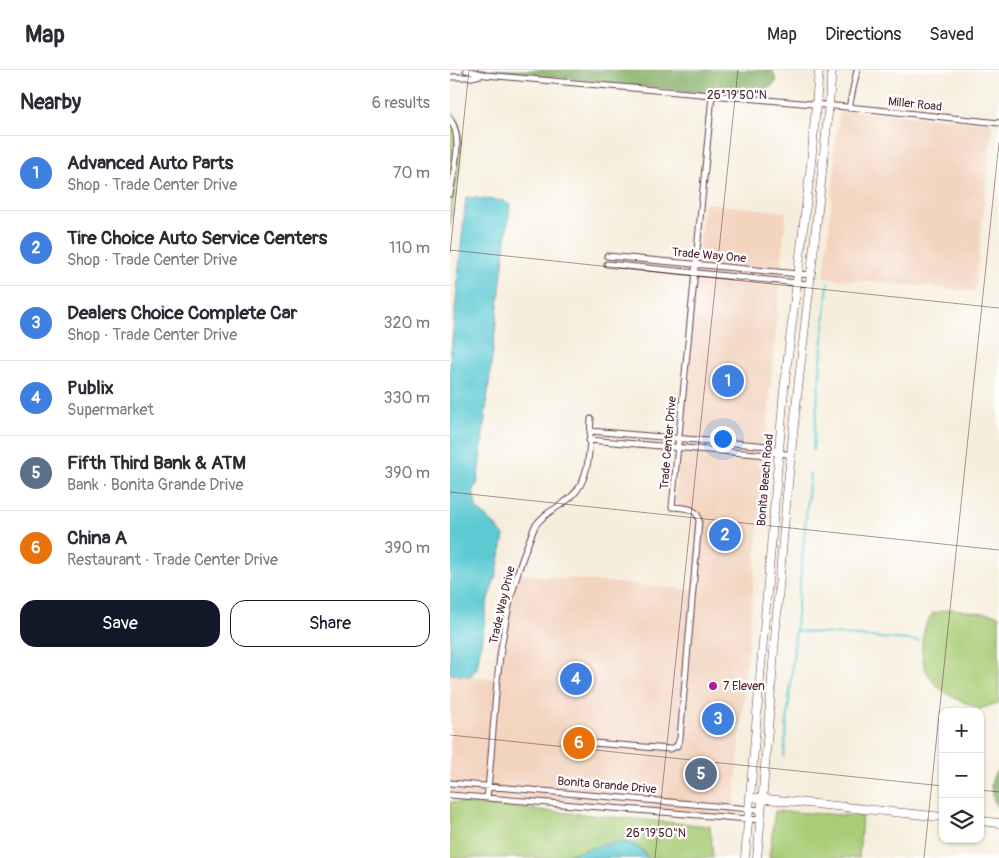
<!DOCTYPE html>
<meta charset="utf-8">
<style>
:root{--surface:#fff;--page:#f7f7f7;--text:#2b2b33;--muted:#7c7c81;--line:#e1e1e2;--accent:#111827}
body{margin:0;font-family:Pangolin,sans-serif;background:var(--page);color:var(--text)}
.controls{position:absolute;right:15px;bottom:15px;display:grid;overflow:hidden;border-radius:10px;box-shadow:0 1px 4px #0004}
.controls button{width:45px;height:45px;display:grid;place-items:center;padding:0;border:0;border-bottom:1px solid var(--line);background:var(--surface);color:var(--text);font:25px sans-serif}
.you{position:absolute;left:272px;top:368px;width:18px;height:18px;margin:-12px;border:4px solid #fff;border-radius:50%;background:#1a73e8;box-shadow:0 0 0 8px #1a73e833}
.badge{display:grid;place-items:center;width:32px;height:32px;border-radius:50%;background:var(--accent);color:#fff;font-size:16px;font-weight:700}
.pin{position:absolute;translate:-50% -50%;border:2px solid #fff;box-shadow:0 1px 5px #0006}
.list{margin:0;padding:0;list-style:none}
h2{display:flex;justify-content:space-between;align-items:center;height:65px;margin:0;padding:0 20px;font-size:21px}
h2 small{font-size:16px;font-weight:400;color:var(--muted)}
.list li{display:grid;grid-template-columns:32px 1fr auto;gap:15px;align-items:center;box-sizing:border-box;height:75px;padding:0 20px;border-top:1px solid var(--line)}
.list b{display:block;font-size:19px;white-space:nowrap}
.list p{margin:0;font-size:16px;white-space:nowrap;color:var(--muted)}
.list em{font-size:16px;font-style:normal;color:var(--muted)}
.actions{display:flex;gap:10px;padding:15px 20px}
.actions a{flex:1;padding:11px 0;border:1px solid var(--accent);border-radius:15px;text-align:center;font-size:18px;color:var(--accent)}
.actions .main{background:var(--accent);color:#fff}
.icon{flex:none;width:28px;height:28px;fill:none;stroke:currentColor;stroke-width:2;stroke-linecap:round;stroke-linejoin:round}
.map{position:relative;flex:none;width:549px;height:788px;overflow:hidden}
header{display:flex;align-items:center;gap:30px;box-sizing:border-box;height:70px;padding:0 25px;background:var(--surface);border-bottom:1px solid var(--line)}
header strong{font-size:24px}
nav{display:flex;gap:28px;margin-inline-start:auto;font-size:18px}
main{display:flex}
aside{flex:1;background:var(--surface)}
.map>svg:first-child{display:block}
.built{fill:#f3d4bf}
.green{fill:#a9cc76;stroke:#7a7650}
.forest{fill:#86b067;stroke:#686849}
.water{fill:#5dcad3;stroke:#54747f}
.lines{fill:none;stroke-linecap:round;stroke-linejoin:round}
.stream{stroke:#5dcad3;stroke-width:2}
.street-casing{stroke:#643e46;stroke-width:7}
.secondary-casing{stroke:#643e46;stroke-width:9}
.street{stroke:#fff;stroke-width:5}
.secondary{stroke:#fff;stroke-width:8}
.ticks{fill:none;stroke:#4a1f2b;stroke-width:1;stroke-opacity:0.45}
.poi-dot{fill:#b5179e;stroke:#fff;stroke-width:2}
.labels{text-anchor:middle;stroke-width:4.5;stroke-linejoin:round;paint-order:stroke}
.street-label{font-size:12px;fill:#4a1f2b;stroke:#fff}
.poi-label{font-size:12px;fill:#4a1f2b;stroke:#fff;text-anchor:start}
.ticks-label{font-size:12px;text-anchor:middle;fill:#4a1f2b;stroke:#fff;stroke-width:4.5;stroke-linejoin:round;paint-order:stroke}
</style>
<header>
<strong>Map</strong>
<nav><a>Map</a><a>Directions</a><a>Saved</a></nav>
</header>
<main>
<aside>
<h2>Nearby<small>6 results</small></h2>
<ul class="list">
<li><span class="badge" style="background:#3f7fe0">1</span><div><b>Advanced Auto Parts</b><p>Shop · Trade Center Drive</p></div><em>70 m</em></li>
<li><span class="badge" style="background:#3f7fe0">2</span><div><b>Tire Choice Auto Service Centers</b><p>Shop · Trade Center Drive</p></div><em>110 m</em></li>
<li><span class="badge" style="background:#3f7fe0">3</span><div><b>Dealers Choice Complete Car</b><p>Shop · Trade Center Drive</p></div><em>320 m</em></li>
<li><span class="badge" style="background:#3f7fe0">4</span><div><b>Publix</b><p>Supermarket</p></div><em>330 m</em></li>
<li><span class="badge" style="background:#5c6f8a">5</span><div><b>Fifth Third Bank &amp; ATM</b><p>Bank · Bonita Grande Drive</p></div><em>390 m</em></li>
<li><span class="badge" style="background:#e8710a">6</span><div><b>China A</b><p>Restaurant · Trade Center Drive</p></div><em>390 m</em></li>
</ul>
<div class="actions"><a class="main">Save</a><a>Share</a></div>
</aside>
<div class="map">
<svg width="549" height="788" viewBox="0 0 549 788">
<rect width="100%" height="100%" fill="#fff"/>
<filter id="ink" filterUnits="userSpaceOnUse"><feTurbulence type="fractalNoise" baseFrequency=".02" numOctaves="2"/><feDisplacementMap in="SourceGraphic" scale="10" xChannelSelector="R" yChannelSelector="G"/><feConvolveMatrix kernelMatrix="1 2 1 2 8 2 1 2 1" color-interpolation-filters="sRGB"/></filter>
<filter id="wash" filterUnits="userSpaceOnUse"><feTurbulence type="fractalNoise" baseFrequency=".0096" numOctaves="4" result="noise"/><feDisplacementMap in="SourceGraphic" scale="20" xChannelSelector="R" yChannelSelector="G"/><feGaussianBlur stdDeviation="1.12" result="paint"/><feColorMatrix in="noise" values="0 0 0 0 0 0 0 0 0 0 0 0 0 0 0 0 0 1.4 0 .05"/><feComposite in="paint" operator="in"/></filter>
<g filter="url(#wash)">
<rect width="100%" height="100%" fill="#f6eedc"/>
<path class="built" d="M390 40 543 53 525 221 374 208 386 86 383 87Z
M254 133 336 142 283 748 0 725V604L47 609 57 551 68 504 243 520 247 445 242 441 231 439 225 432 229 370Z"/>
<path class="green" d="M0 41C1 41 6 45 6 46 19 66 4 132 0 156Z
M502 539 549 545V633L529 639C522 635 514 632 507 629 484 618 470 601 472 575 473 562 475 553 483 543Z
M0 732 260 756 263 788H198L191 778 155 774 141 779 106 788H0Z
M325 741 412 746 409 788H319Z"/>
<path class="forest" d="M28 0H322L327 11 316 21 274 25 117 8 28 3Z
M549 698V740C540 727 537 710 549 698Z"/>
<path class="water" d="M16 127 54 131 60 135 27 415 23 418 26 438 46 456 54 466 47 502 38 529 27 598 20 606 0 604V291Z
M169 772C183 773 190 777 198 788H106C127 783 148 775 169 772Z"/>
<g class="lines">
<path class="stream" d="M363 380 378 213
M346 561 469 571
M334 686 360 403"/>
</g>
</g>
<g filter="url(#ink)">
<g class="lines">
<defs>
<path id="street" d="M16 0 36 5 419 39 549 53
M0 7H22L31 5
M399 38 407 0
M0 49C14 68 3 102 0 124
M157 186 360 205
M157 194 358 214
M140 361 319 376 325 382
M139 370 318 385 325 382 341 385
M143 673 220 679 227 676 230 668 249 451C248 437 233 438 222 437L262 26
M0 713 312 740
M0 725 311 750
M37 728C44 669 44 609 56 550 62 518 72 486 85 456 97 440 108 439 121 427 142 408 139 374 141 349"/>
<path id="secondary" d="M307 728 493 747
M530 751 549 753
M295 788 334 320 361 94 369 0
M307 788C320 653 327 518 341 384 354 256 371 128 382 0"/>
</defs>
<use href="#street" class="street-casing"/>
<use href="#secondary" class="secondary-casing"/>
<use href="#street" class="street"/>
<use href="#secondary" class="secondary"/>
</g>
</g>
<path class="ticks" d="M0 180 549 238M0 183 19 0M0 422 549 480M0 665 493 716M530 720 549 722M205 788 288 0M474 788 549 72"/>
<circle class="poi-dot" cx="263" cy="616" r="5"/>
<g class="labels">
<g class="street-label">
<text transform="translate(465 34) rotate(6)" y="4">Miller Road</text>
<text transform="translate(259 185) rotate(5)" y="4">Trade Way One</text>
<text transform="translate(218 373) rotate(-85)" y="4">Trade Center Drive</text>
<text transform="translate(315 410) rotate(-85)" y="4">Bonita Beach Road</text>
<text transform="translate(52 535) rotate(-77)" y="4">Trade Way Drive</text>
<text transform="translate(157 715) rotate(5)" y="4">Bonita Grande Drive</text>
</g>
<g class="poi-label">
<text x="273" y="620">7 Eleven</text>
</g>
</g>
<g class="ticks-label">
<text x="287" y="29">26°19'50"N</text>
<text x="206" y="767">26°19'50"N</text>
</g>
</svg>
<div class="controls">
<button>+</button>
<button>−</button>
<button><svg class="icon" aria-label="layers" viewBox="0 0 24 24"><path d="M12 4l9 5-9 5-9-5zM3 14l9 5 9-5"/></svg></button>
</div>
<div class="you"></div>
<div class="pin badge" style="left:278px;top:311px;background:#3f7fe0">1</div>
<div class="pin badge" style="left:275px;top:465px;background:#3f7fe0">2</div>
<div class="pin badge" style="left:268px;top:649px;background:#3f7fe0">3</div>
<div class="pin badge" style="left:126px;top:609px;background:#3f7fe0">4</div>
<div class="pin badge" style="left:251px;top:704px;background:#5c6f8a">5</div>
<div class="pin badge" style="left:129px;top:673px;background:#e8710a">6</div>
</div>
</main>
